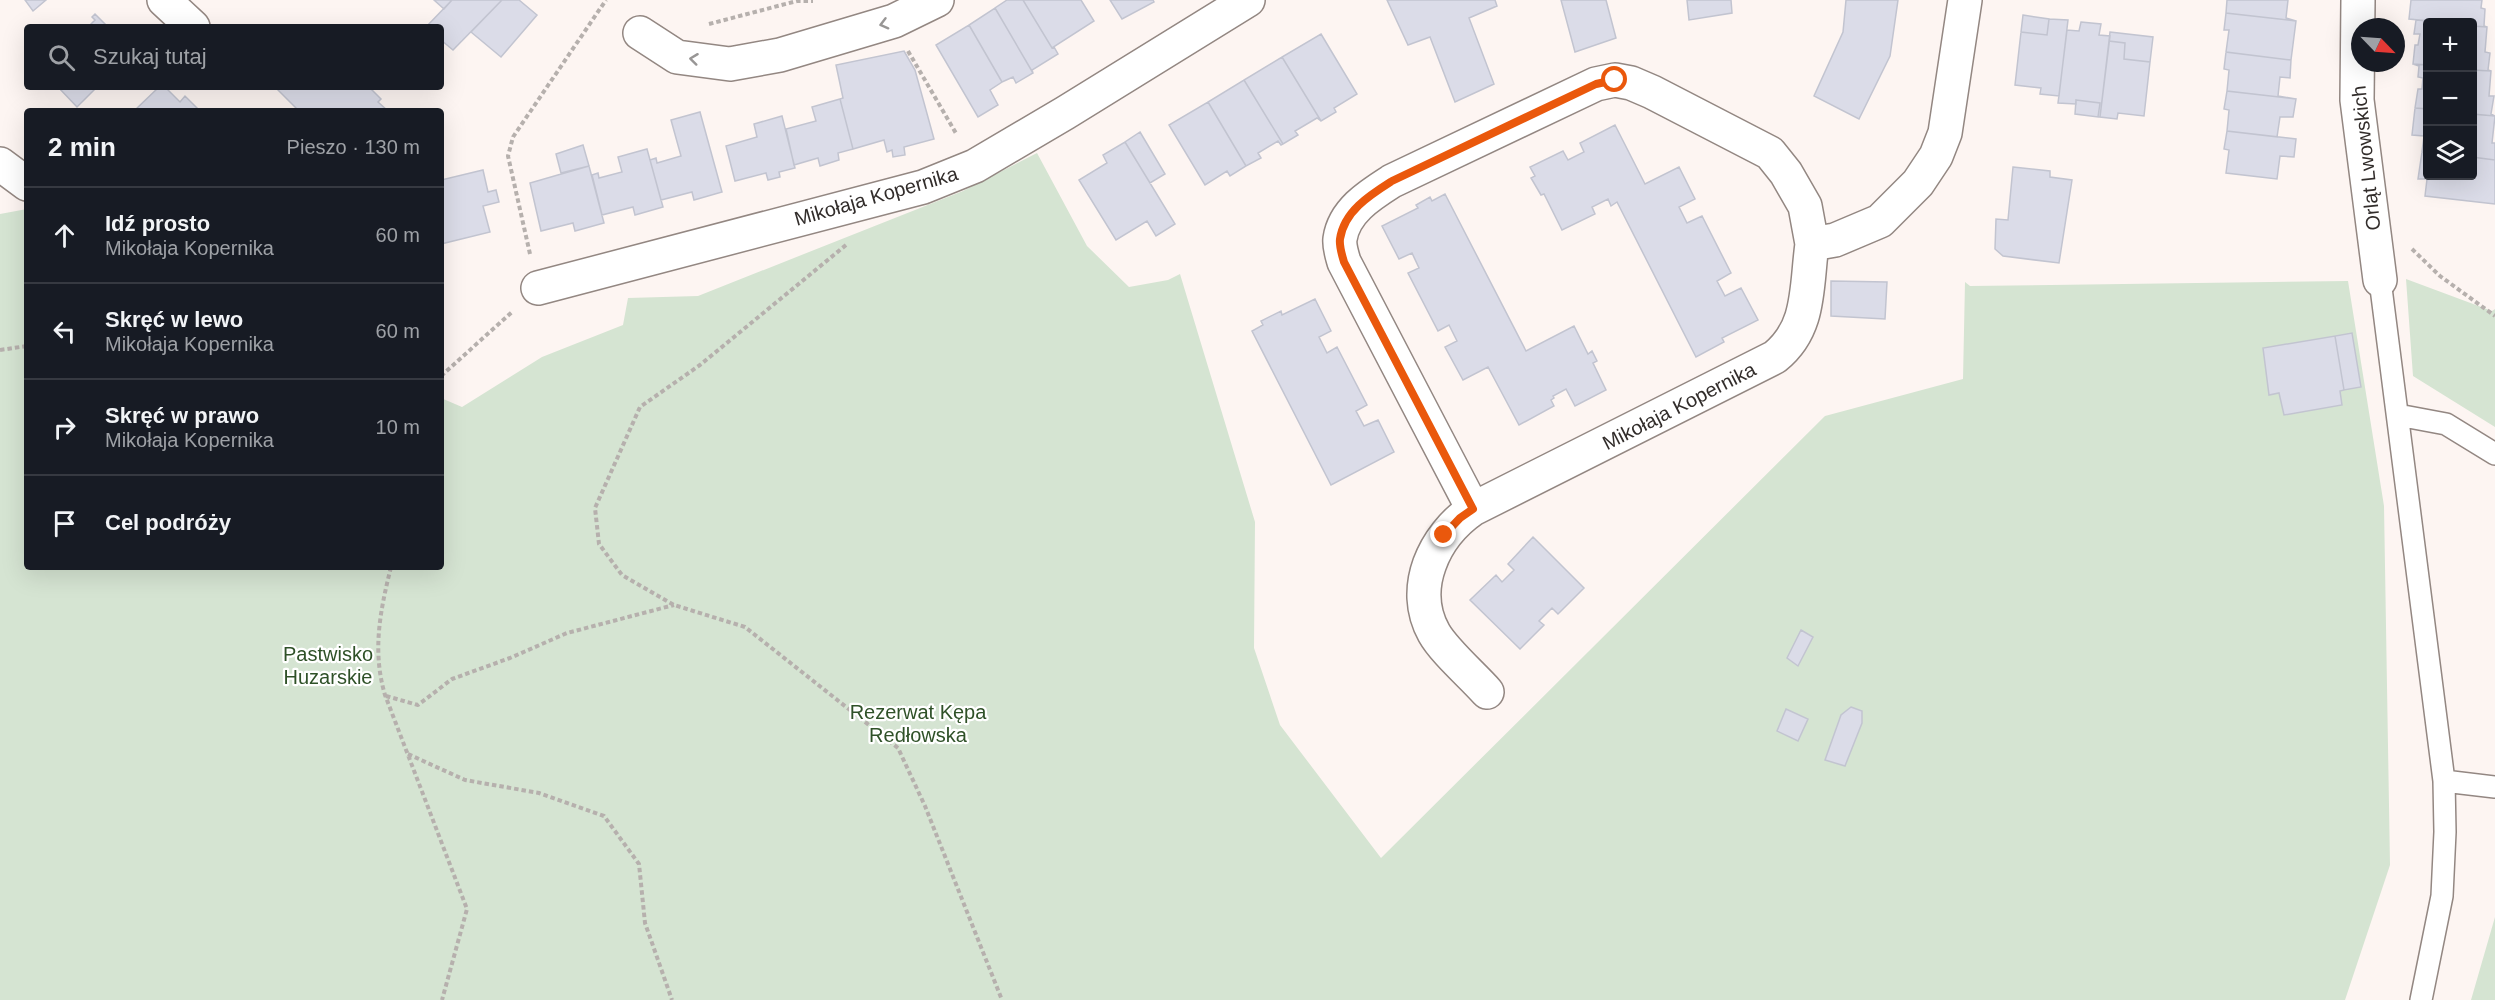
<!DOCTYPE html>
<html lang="pl">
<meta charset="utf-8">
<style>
:root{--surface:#171b24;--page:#242831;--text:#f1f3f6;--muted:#9ea1a6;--line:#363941}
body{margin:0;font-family:Helvetica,sans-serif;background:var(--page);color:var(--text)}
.controls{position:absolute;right:18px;top:18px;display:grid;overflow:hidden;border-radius:6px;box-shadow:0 6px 24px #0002}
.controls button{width:54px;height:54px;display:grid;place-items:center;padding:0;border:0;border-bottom:2px solid var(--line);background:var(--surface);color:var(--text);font:30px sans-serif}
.compass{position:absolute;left:2351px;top:18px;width:54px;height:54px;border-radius:50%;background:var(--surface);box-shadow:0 6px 24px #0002;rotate:115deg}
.stop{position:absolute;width:18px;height:18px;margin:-14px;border:4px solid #ea580c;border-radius:50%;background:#fff}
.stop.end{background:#ea580c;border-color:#fff;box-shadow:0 2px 6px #0008}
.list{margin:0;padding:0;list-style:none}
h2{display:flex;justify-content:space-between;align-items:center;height:78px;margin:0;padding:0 24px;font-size:26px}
h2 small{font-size:20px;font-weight:400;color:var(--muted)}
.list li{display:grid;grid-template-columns:39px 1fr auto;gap:18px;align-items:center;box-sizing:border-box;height:96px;padding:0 24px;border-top:2px solid var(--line)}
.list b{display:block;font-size:22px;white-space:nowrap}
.list p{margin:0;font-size:20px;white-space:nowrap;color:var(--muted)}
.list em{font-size:20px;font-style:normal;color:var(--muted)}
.icon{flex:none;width:33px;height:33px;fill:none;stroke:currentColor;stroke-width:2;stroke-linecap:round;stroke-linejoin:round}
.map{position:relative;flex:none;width:2495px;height:1000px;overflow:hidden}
.search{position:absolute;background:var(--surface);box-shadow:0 6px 24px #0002;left:24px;top:24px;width:420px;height:66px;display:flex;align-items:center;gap:15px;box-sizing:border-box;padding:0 21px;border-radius:6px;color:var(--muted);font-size:22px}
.panel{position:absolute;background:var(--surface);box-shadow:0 6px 24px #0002;left:24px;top:108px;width:420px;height:462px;border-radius:6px}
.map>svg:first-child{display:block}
.green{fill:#d5e4d2}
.building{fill:#dbdce8;stroke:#c2c4d0;stroke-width:1.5}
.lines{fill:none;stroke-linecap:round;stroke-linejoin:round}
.service-casing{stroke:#938782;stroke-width:24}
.minor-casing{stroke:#938782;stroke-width:36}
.path{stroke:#b6b0ad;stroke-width:4;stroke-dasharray:4.5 3;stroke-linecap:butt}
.service{stroke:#fff;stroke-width:21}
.minor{stroke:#fff;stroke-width:33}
.oneway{stroke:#989695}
.route{stroke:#ea580c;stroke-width:8}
.labels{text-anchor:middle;stroke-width:4.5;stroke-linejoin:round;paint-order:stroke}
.street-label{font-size:20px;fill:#322d2b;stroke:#fff}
.park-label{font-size:20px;fill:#2f5128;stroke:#fff}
</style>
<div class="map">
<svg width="2495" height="1000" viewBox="0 0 2495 1000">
<rect width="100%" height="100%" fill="#fdf5f2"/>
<path class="green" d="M1037 153 1087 246 1129 287 1168 280 1180 274 1255 522 1254 648 1280 725 1381 858 1825 416 1963 379 1965 282 1970 286 2348 281 2384 506 2390 865 2345 1000H0V214L27 209V567H441V398L462 407 542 357 623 325 628 298 698 296 963 191Z
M2406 279 2492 311 2495 309V427L2413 376Z
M2495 917V1000H2471Z"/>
<path class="building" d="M25 0H46L33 11Z
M434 0H452L444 9Z
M452 0H502L453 50 441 40V27H426Z
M502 0H519L537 15 501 57 471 32Z
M1007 0H1023L1052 48 1054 47 1058 54 1032 70 1033 73 995 8Z
M1023 0H1081L1094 21 1052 48Z
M1110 0H1153L1154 2 1122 19Z
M1387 0H1495L1497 6 1469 18 1494 84 1455 102 1430 37 1408 45Z
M1561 0H1606L1616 38 1575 52Z
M1687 0H1731L1732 13 1689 20Z
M1846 0H1898L1890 56 1859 119 1814 96 1843 32Z
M2227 0H2288L2286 18 2296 21 2226 13Z
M2411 0H2482L2481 8 2485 9 2484 26 2487 27 2472 26V22H2440L2409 19Z
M995 8 1033 73 1016 83 1013 77 1002 82 969 25Z
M2226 13 2296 21 2291 60 2226 52 2229 30H2224Z
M95 14 108 27H88L95 20 92 17Z
M2023 15 2049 19 2047 35 2021 32Z
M2049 19 2068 20 2059 96 2040 94 2041 88 2015 85 2021 32 2047 35Z
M2416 20 2440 22H2428V65L2413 64 2415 45H2418L2420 34H2414Z
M2081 22 2101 24 2099 35 2110 36 2100 117H2098L2100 103 2076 100V104L2058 103 2067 30 2079 31Z
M969 25 1002 82 990 90 998 105 978 117 936 45Z
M2472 26 2487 27 2485 52 2490 53 2488 70 2491 71 2472 70Z
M2110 32 2153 37 2150 62 2124 59 2125 43 2109 41Z
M1321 34 1357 94 1334 108 1336 112 1321 121 1282 57Z
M2109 41 2125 43 2124 59 2150 62 2144 116 2118 113 2117 119 2100 117Z
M904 51 915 70 934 139 904 147 905 155 893 157 892 150 887 152 884 140 853 149 840 99 843 98 836 65Z
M2226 52 2291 60 2290 78 2280 77 2278 96 2296 99 2227 91 2229 70 2224 69Z
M1282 57 1321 121 1317 118 1295 131 1298 135 1283 144 1244 80Z
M2413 64 2428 65V109L2415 108 2418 89H2422L2423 78 2418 77 2419 66Z
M2472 70 2491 71 2489 96H2494L2491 114 2495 116 2472 114Z
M1244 80 1283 144 1281 145 1278 141 1258 153 1261 158 1246 166 1208 102Z
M58 87H97L77 107Z
M159 87H165L180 102 185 96 200 111H134Z
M275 87H369L381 99 378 102 388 111H299Z
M2227 91 2296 99 2293 117H2280L2277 137 2227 131 2229 110 2224 109Z
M840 99 853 149 838 153 839 160 820 166 818 158 794 165 786 129 816 121 812 107Z
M2076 100 2100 103 2098 117 2075 114Z
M1208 102 1246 166 1230 176 1227 171 1205 185 1169 125Z
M2415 108 2428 109V153L2422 152 2424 136 2412 135Z
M700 112 722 192 694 200 692 192 661 200 650 160 656 158 657 163 681 156 671 120Z
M2472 114 2495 116 2492 143H2495V160L2472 157Z
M782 116 795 168 779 172 780 177 768 180 766 173 735 181 726 146 757 137 754 124Z
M1615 125 1645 184 1679 167 1695 199 1679 207 1687 223 1702 216 1731 273 1717 281 1725 296 1741 288 1758 320 1722 338 1724 342 1696 357 1617 202 1611 206 1608 199 1592 207 1595 214 1562 230 1544 194 1541 195 1531 178 1535 176 1530 167 1563 151 1568 160 1584 152 1580 143Z
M2227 131 2296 139 2294 157 2280 156 2277 179 2226 173 2229 150 2224 149Z
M1140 132 1165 174 1150 183 1125 142Z
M1125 142 1175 224 1156 236 1147 221 1116 240 1079 180 1107 163 1103 155Z
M583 145 589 166 561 173 556 154Z
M647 149 663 207 635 215 633 207 602 215 592 175 598 173 599 178 622 172 618 157Z
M2422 152 2428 153V176H2472V157L2495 160V204L2425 196 2427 179H2418Z
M589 166 604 223 575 231 573 223 541 231 530 183Z
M2013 167 2050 171V177L2072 180 2059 263 2003 256 1995 249 1996 219 2008 220Z
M483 170 488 192 496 190 499 202 483 206 490 232 441 244V180Z
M1445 194 1526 351 1574 326 1588 354 1592 351 1597 361 1593 363 1606 390 1575 406 1566 389 1553 396 1554 398 1551 400 1554 406 1519 425 1488 367 1463 380 1445 347 1457 341 1449 325 1438 331 1408 273 1419 268 1412 253 1399 259 1382 226 1418 208 1416 205 1430 197 1432 201Z
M1831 281 1887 282 1885 319 1831 316Z
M1315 299 1331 331 1319 337 1327 353 1337 347 1367 405 1356 411 1364 426 1378 420 1394 452 1331 485 1252 331 1263 325 1261 321 1281 311 1282 315Z
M2352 333 2361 387 2344 390 2335 336Z
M2335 336 2344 390 2340 391 2342 405 2284 415 2279 393 2269 395 2263 348Z
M1533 537 1584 588 1558 614 1552 608 1539 621 1544 625 1520 649 1470 600 1496 575 1502 582 1514 570 1508 564Z
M1801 630 1813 637 1798 666 1787 658Z
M1851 707 1862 711V723L1845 766 1825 760 1841 715Z
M1786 709 1808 719 1798 741 1777 731Z"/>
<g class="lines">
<defs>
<path id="service" d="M2380 280 2444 781 2445 832 2442 896 2421 1000
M2398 415 2446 424 2495 454
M2444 781 2495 787"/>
<path id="minor" d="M164 0 193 27
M2358 0 2357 100 2380 280
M640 33 677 57 730 64 780 55 894 21 937 0
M0 164 27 184
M538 288 923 187 975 166 1065 113 1248 0
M1473 509 1344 262C1342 255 1339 246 1340 239 1344 211 1370 195 1392 181L1596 84 1615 80 1631 83 1652 92 1770 153 1786 173 1805 206 1812 244
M1487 692C1473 676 1444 651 1434 633 1409 588 1434 536 1473 509L1775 357C1811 328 1806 287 1812 244L1835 240 1880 221 1918 183 1936 156 1945 133 1965 0"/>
</defs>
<use href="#service" class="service-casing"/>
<use href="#minor" class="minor-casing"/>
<path class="path" d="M709 24 797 1H813
M908 51 957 135
M846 245 700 365 640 407 595 508 599 544 622 575 674 605 745 627 898 748 925 806 1002 1000
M2412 249 2440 276 2495 316
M530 254 508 156 513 137 606 0
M0 350 27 346
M441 376 512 312
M391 567C380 611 372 651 385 695L467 909 442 1000
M386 696 418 705 452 679 510 658 567 633 674 605
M408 754 465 780 539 793 604 816 639 864 645 923 672 1000"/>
<use href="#service" class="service"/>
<use href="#minor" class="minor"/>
</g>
<defs><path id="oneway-chevron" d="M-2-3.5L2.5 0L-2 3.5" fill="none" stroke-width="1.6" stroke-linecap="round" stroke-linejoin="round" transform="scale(1.5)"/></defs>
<g class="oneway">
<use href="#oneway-chevron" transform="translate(884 24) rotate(165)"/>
<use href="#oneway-chevron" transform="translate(694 59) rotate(-173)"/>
</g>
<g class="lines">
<path class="route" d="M1444 535 1460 518 1473 509 1344 262C1342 255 1339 246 1340 239 1344 211 1370 195 1392 181L1596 84 1615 80"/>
</g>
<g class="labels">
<g class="street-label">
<text transform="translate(2366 158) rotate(-96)" y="7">Orląt Lwowskich</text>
<text transform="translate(876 196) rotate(-16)" y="7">Mikołaja Kopernika</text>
<text transform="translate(1679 406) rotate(-27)" y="7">Mikołaja Kopernika</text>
</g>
<g class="park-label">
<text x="328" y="661">Pastwisko<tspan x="328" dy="23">Huzarskie</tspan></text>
<text x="918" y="719">Rezerwat Kępa<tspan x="918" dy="23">Redłowska</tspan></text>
</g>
</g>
</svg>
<div class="controls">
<button>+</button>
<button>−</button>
<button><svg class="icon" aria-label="layers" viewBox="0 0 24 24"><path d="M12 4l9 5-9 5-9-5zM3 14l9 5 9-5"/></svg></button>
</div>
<svg class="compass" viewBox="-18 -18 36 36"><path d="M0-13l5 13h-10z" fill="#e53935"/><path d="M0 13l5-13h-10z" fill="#9ea1a6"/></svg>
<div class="stop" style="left:1615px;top:80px"></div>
<div class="stop end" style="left:1444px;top:535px"></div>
<div class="search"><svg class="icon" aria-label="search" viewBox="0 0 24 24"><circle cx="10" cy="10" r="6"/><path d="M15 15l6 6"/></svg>Szukaj tutaj</div>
<section class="panel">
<h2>2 min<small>Pieszo · 130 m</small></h2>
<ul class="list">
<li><svg class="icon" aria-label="ahead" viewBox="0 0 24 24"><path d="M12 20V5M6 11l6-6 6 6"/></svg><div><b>Idź prosto</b><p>Mikołaja Kopernika</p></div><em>60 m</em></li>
<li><svg class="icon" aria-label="left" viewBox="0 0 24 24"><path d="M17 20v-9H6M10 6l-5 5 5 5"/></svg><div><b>Skręć w lewo</b><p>Mikołaja Kopernika</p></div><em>60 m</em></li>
<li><svg class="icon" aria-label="right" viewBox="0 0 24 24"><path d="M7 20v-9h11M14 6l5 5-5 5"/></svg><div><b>Skręć w prawo</b><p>Mikołaja Kopernika</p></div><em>10 m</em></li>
<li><svg class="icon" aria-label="arrive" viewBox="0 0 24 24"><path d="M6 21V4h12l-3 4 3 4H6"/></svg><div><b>Cel podróży</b></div></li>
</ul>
</section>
</div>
